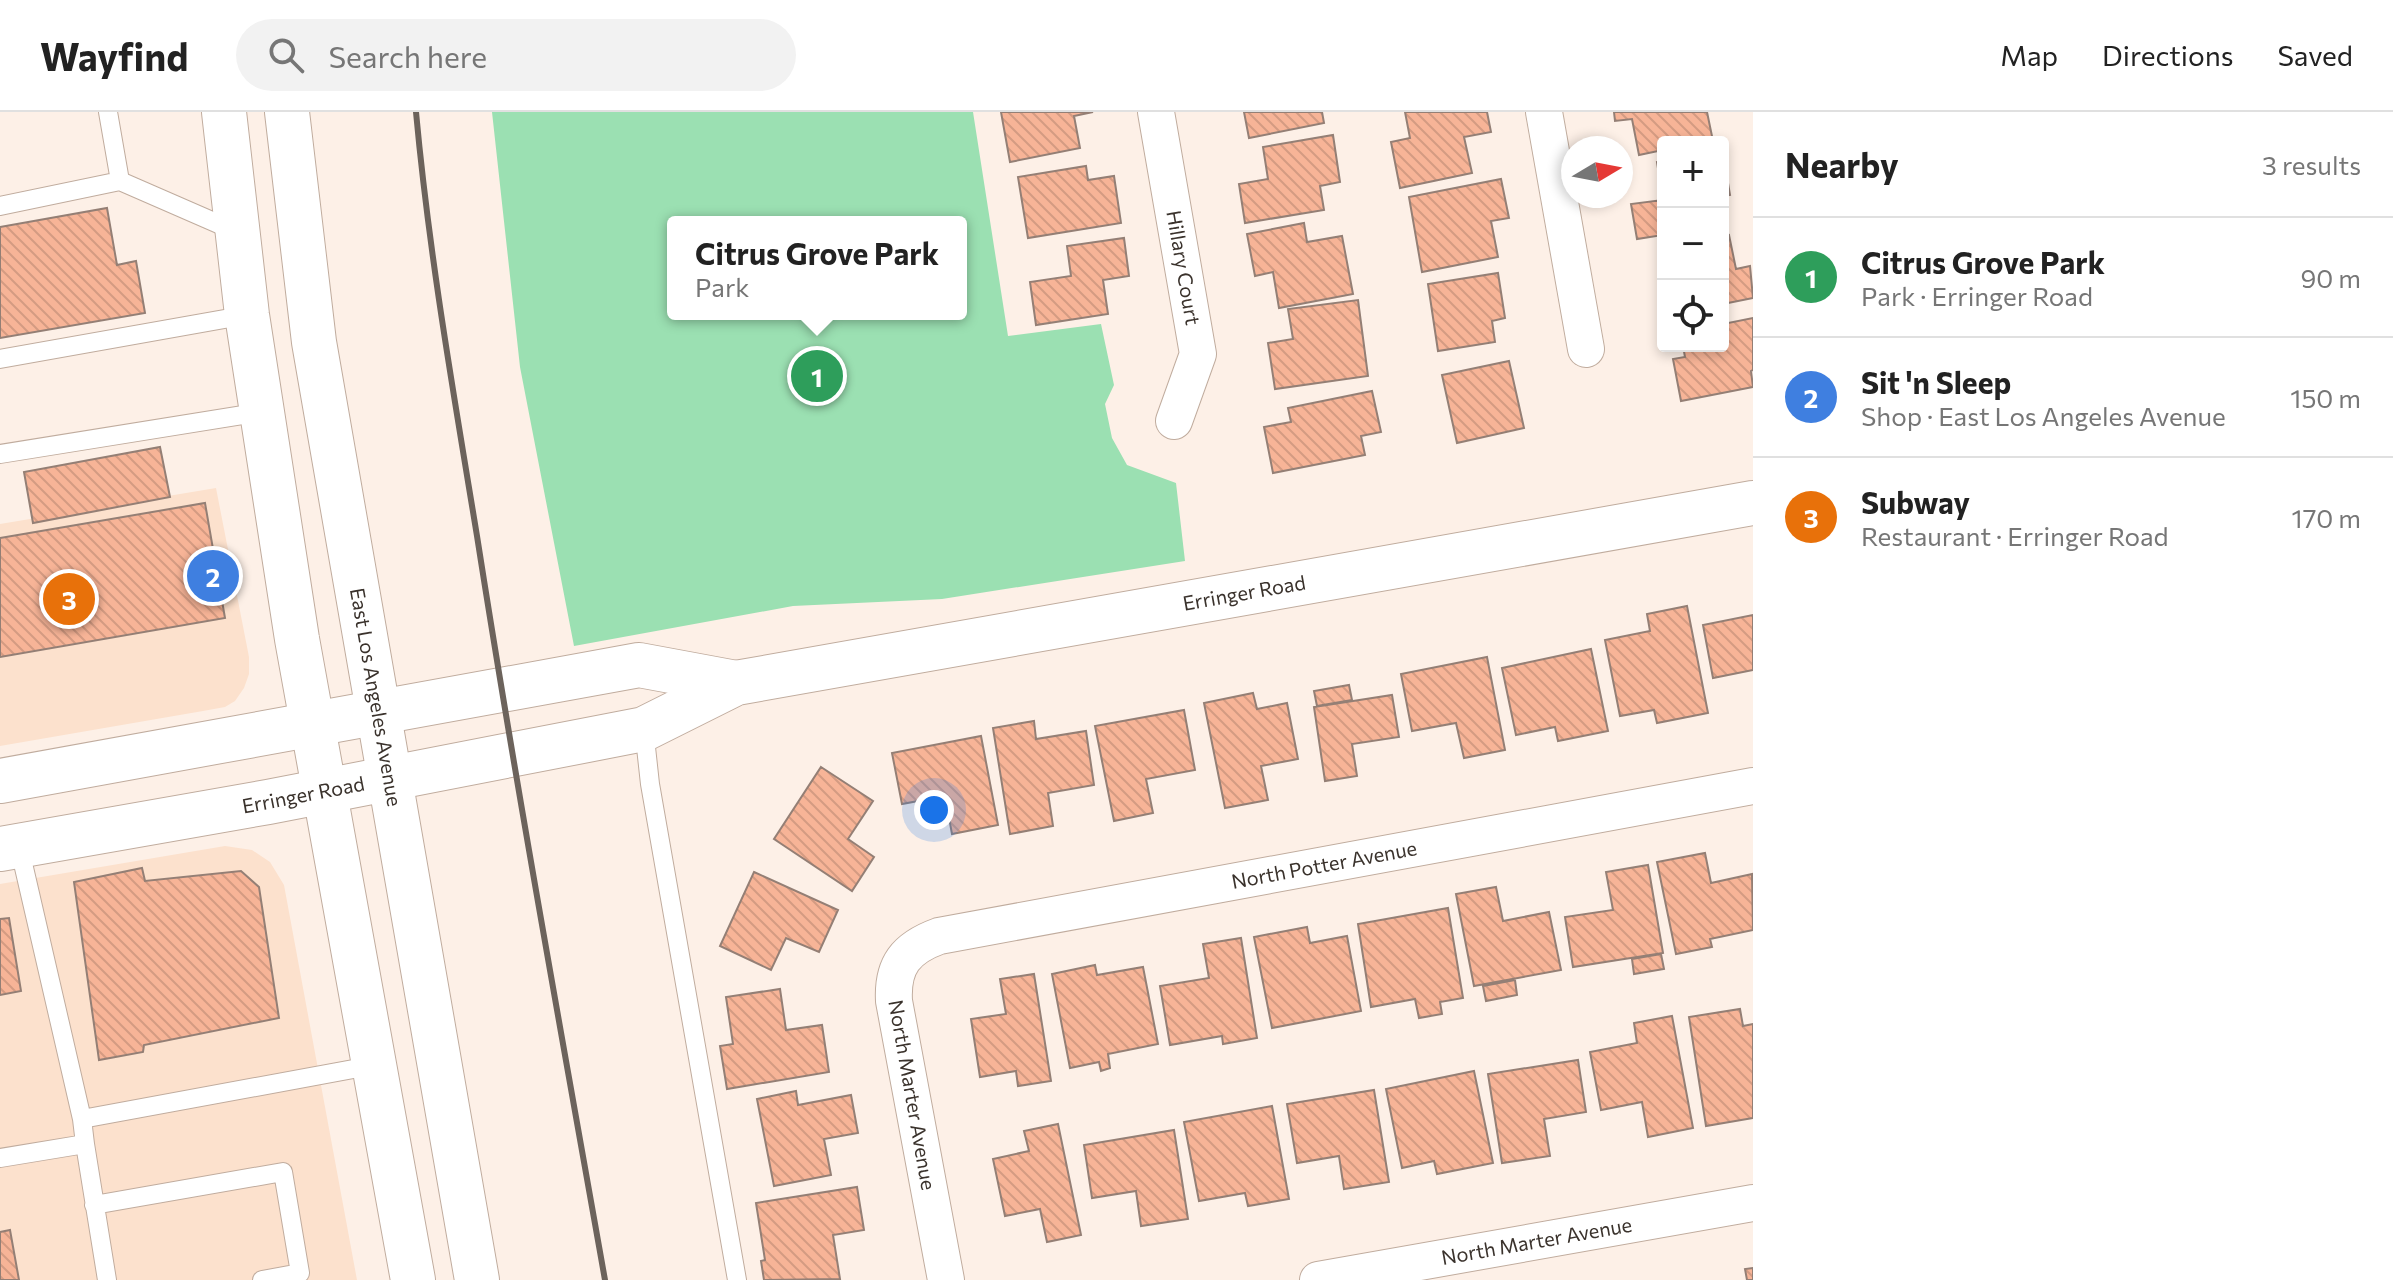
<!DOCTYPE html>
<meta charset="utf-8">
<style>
:root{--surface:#fff;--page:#f2f2f2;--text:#222;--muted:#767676;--line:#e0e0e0;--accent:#d93025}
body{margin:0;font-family:Commissioner,sans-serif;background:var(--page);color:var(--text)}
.controls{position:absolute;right:24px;top:24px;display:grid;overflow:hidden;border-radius:8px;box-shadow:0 4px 12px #0003}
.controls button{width:72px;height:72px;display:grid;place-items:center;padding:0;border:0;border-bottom:2px solid var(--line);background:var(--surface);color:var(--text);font:40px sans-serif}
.compass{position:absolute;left:1561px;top:24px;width:72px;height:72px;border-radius:50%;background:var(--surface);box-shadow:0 4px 12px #0003;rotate:80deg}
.you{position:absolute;left:934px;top:698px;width:28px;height:28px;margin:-20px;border:6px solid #fff;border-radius:50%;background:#1a73e8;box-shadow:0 0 0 12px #1a73e833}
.badge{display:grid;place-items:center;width:52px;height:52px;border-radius:50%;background:var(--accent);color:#fff;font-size:26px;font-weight:700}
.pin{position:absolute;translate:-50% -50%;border:4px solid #fff;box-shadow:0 2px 8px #0006}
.popup{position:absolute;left:667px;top:104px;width:300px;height:104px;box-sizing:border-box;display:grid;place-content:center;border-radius:8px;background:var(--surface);filter:drop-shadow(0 2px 6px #0005);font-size:26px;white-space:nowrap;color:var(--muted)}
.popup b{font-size:30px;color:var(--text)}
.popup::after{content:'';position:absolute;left:50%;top:100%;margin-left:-16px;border:16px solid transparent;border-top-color:var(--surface)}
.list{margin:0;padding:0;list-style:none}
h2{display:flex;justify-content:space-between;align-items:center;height:104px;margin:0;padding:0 32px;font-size:34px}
h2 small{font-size:26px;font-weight:400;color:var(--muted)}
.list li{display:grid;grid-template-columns:52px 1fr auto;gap:24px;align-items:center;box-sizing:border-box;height:120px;padding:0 32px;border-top:2px solid var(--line)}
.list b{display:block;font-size:30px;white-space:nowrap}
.list p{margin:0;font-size:26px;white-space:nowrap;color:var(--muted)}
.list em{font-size:26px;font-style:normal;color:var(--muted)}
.icon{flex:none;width:44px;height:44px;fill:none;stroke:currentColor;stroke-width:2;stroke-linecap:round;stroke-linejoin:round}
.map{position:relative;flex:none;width:1753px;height:1168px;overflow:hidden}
header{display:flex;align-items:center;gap:48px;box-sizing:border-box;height:112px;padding:0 40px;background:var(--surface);border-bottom:2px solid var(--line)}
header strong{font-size:38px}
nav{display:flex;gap:44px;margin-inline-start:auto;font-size:28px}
.search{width:560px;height:72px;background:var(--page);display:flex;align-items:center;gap:20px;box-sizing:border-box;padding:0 28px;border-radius:44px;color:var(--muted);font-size:30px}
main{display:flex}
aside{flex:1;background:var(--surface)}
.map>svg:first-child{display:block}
.built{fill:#fce1cd}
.park{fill:#9be0b2;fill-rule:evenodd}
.building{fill:url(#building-back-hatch);stroke:#947f75;stroke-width:2}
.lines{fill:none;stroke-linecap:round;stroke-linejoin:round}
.service-casing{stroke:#c0ac9e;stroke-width:20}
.minor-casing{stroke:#c0ac9e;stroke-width:38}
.secondary-casing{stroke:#c0ac9e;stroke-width:46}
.primary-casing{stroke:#c0ac9e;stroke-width:46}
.service{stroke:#fff;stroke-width:18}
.minor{stroke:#fff;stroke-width:36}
.secondary{stroke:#fff;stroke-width:44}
.primary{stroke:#fff;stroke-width:44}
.rail{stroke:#6c635c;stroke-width:6}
.labels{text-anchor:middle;stroke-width:6;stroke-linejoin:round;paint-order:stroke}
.street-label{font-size:20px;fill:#3a322c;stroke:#fff}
</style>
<header>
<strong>Wayfind</strong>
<div class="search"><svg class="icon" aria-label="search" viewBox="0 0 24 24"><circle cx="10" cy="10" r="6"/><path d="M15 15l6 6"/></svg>Search here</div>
<nav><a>Map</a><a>Directions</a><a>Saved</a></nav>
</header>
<main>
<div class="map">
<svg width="1753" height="1168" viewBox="0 0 1753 1168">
<defs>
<pattern id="building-back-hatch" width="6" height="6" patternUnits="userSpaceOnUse" patternTransform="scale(2)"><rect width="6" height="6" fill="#f7b497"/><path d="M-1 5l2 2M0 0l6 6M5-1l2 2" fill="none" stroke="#d49b82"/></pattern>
</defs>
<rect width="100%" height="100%" fill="#fdf0e7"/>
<path class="built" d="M216 376 249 545V562L244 576 235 589 225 595 203 599 0 634V412Z
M225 734 252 738 270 750 284 773 357 1168H0V772Z"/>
<path class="park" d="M492 0H973L1008 224 1101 212 1114 273 1105 292 1112 326 1127 353 1176 371 1185 449 942 487 793 494 574 534 520 255ZM673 110H961V202H673Z"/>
<path class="building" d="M1001 0H1093L1074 4 1080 36 1010 50Z
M1244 0H1322L1324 11 1249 26Z
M1405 0H1487L1491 20 1464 25 1472 61 1400 76 1391 30 1410 26Z
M1614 0H1707L1713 29 1663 30V38L1639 43 1632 7 1615 9Z
M1333 23 1340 70 1320 74 1324 98 1245 111 1239 72 1268 67 1263 35Z
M1723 41 1730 83 1723 84Z
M1663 49V123L1637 127 1631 92 1663 88 1657 50Z
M1086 54 1088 68 1114 64 1121 111 1028 126 1018 65Z
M1501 67 1509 106 1491 109 1498 145 1422 160 1409 85Z
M107 96 117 153 136 149 145 201 0 226V115Z
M1304 111 1307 130 1342 124 1353 182 1279 196 1273 160 1255 164 1247 122Z
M1729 123 1736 157 1750 154 1753 186 1723 192V124Z
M1124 126 1129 164 1103 168 1108 202 1036 213 1030 170 1071 164 1067 134Z
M1498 161 1505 206 1492 209 1495 230 1438 239 1428 172Z
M1358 188 1368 264 1275 277 1268 231 1293 227 1288 197Z
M1753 206V258L1751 259 1753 275 1681 289 1673 247 1685 245 1683 234H1723V212Z
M1509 249 1524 316 1457 331 1442 263Z
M1372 279 1381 320 1361 324 1365 343 1273 361 1264 315 1291 310 1288 296Z
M160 335 170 385 33 411 24 360Z
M205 391 225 506 0 545V426Z
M1687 494 1708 601 1657 611 1654 598 1620 604 1605 528 1650 519 1647 502Z
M1753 503V558L1713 566 1703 513Z
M1591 537 1608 619 1558 629 1555 615 1516 623 1502 556Z
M1487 545 1505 638 1464 646 1456 611 1412 619 1401 562Z
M1349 573 1352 588 1317 594 1314 579Z
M1253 581 1257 597 1287 591 1298 647 1261 654 1268 688 1225 696 1204 591Z
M1392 583 1399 625 1352 632 1357 664 1325 669 1314 595Z
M1184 598 1195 658 1146 667 1153 701 1114 709 1095 614Z
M1034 609 1036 627 1086 619 1094 673 1048 681 1053 714 1010 722 993 616Z
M981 624 998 713 952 722 945 684 902 692 892 641Z
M821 655 873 689 848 727 874 745 852 779 774 727Z
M1705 741 1711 771 1752 762 1753 818 1710 827 1712 835 1676 842 1657 750Z
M1648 753 1663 841 1573 855 1565 805 1613 798 1606 760Z
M142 756 145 769 241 759 259 775 279 906 144 933 143 940 99 948 74 770Z
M754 760 838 798 819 840 786 826 771 858 720 834Z
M1496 775 1503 809 1549 800 1561 858 1474 874 1456 782Z
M1448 796 1463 886 1440 890 1442 902 1419 906 1415 887 1371 895 1358 812Z
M9 806 21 879 0 883V807Z
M1307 815 1310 831 1347 824 1361 899 1272 916 1254 825Z
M1241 826 1257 926 1223 932 1222 924 1170 933 1160 874 1209 866 1203 832Z
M1661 842 1664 857 1634 862 1632 847Z
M1095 853 1097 863 1143 855 1158 932 1108 942 1110 956 1101 959 1099 950 1070 956 1052 862Z
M1034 862 1051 969 1018 974 1016 959 980 965 971 907 1006 902 1000 867Z
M1515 868 1517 883 1486 889 1483 874Z
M780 877 786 918 822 913 829 960 727 977 720 934 733 932 726 885Z
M1740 897 1743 914 1753 912V1006L1706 1014 1689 905Z
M1672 904 1693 1016 1648 1025 1642 990 1601 998 1590 940 1637 931 1634 911Z
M1578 948 1586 1000 1544 1007 1550 1044 1502 1051 1488 962Z
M1474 959 1493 1051 1437 1062 1434 1049 1402 1056 1386 977Z
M1374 978 1389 1070 1344 1077 1339 1044 1297 1051 1287 992Z
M796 979 798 993 851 983 858 1021 824 1027 831 1063 774 1074 757 987Z
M1272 994 1289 1087 1248 1094 1245 1081 1199 1089 1184 1010Z
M1058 1012 1081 1123 1047 1130 1040 1097 1005 1104 993 1047 1029 1039 1024 1019Z
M1174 1018 1188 1107 1141 1114 1136 1079 1092 1086 1084 1033Z
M857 1075 864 1118 833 1123 840 1167 764 1168 761 1149 765 1148 756 1091Z
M10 1118 19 1168H0V1120Z
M1753 1156V1168H1747L1745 1157Z"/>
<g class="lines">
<defs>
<path id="service" d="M108 0 120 69 237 120
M0 94 120 69
M0 247 247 203
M0 342 262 300
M644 617 650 672 737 1168
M82 1007 375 953
M85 1032 107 1168
M0 1046 85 1032 82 1007 19 734
M94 1093 283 1060 300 1161 262 1168"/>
<g id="minor">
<path id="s1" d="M1156 0 1198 242 1174 309"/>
<path d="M1544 0 1586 237"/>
<path id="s2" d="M946 1168 894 889C892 853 906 836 939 824L1753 674"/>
<path id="s3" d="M1318 1168 1753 1091"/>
</g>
<g id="secondary">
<path d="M0 669 639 553 736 571"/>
<path id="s4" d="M0 737 268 690 644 617 736 571 1753 391"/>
</g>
<g id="primary">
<path d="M224 0 247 203 297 527 413 1168"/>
<path id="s5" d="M287 0 314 230 477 1168"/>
</g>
</defs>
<use href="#service" class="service-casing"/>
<use href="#minor" class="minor-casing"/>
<use href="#secondary" class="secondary-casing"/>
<use href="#primary" class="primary-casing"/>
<use href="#service" class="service"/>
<use href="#minor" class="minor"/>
<use href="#secondary" class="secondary"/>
<use href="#primary" class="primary"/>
<path class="rail" d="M416 0C429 142 454 284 477 424 516 673 561 920 605 1168"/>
</g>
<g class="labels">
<g class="street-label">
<text dy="7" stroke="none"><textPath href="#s1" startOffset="158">Hillary Court</textPath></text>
<text dy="7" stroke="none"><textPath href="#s4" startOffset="1274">Erringer Road</textPath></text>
<text dy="7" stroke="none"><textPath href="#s5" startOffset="592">East Los Angeles Avenue</textPath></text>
<text dy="7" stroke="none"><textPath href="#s4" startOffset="308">Erringer Road</textPath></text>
<text dy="7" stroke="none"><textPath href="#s2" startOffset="762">North Potter Avenue</textPath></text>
<text transform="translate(912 983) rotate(80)" y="7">North Marter Avenue</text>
<text dy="7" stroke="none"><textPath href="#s3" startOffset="222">North Marter Avenue</textPath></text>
</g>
</g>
</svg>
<div class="controls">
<button>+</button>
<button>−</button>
<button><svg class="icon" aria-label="locate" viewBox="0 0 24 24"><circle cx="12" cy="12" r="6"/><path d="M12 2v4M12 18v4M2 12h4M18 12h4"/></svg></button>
</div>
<svg class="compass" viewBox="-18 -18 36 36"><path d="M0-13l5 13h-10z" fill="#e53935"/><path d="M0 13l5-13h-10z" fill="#767676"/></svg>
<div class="you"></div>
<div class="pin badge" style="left:817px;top:264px;background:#2e9e5b">1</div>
<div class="popup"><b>Citrus Grove Park</b>Park</div>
<div class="pin badge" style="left:213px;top:464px;background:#3f7fe0">2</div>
<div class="pin badge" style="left:69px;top:487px;background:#e8710a">3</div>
</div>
<aside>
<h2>Nearby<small>3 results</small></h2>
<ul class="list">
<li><span class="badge" style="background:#2e9e5b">1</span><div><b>Citrus Grove Park</b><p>Park · Erringer Road</p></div><em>90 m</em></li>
<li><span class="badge" style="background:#3f7fe0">2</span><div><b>Sit 'n Sleep</b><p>Shop · East Los Angeles Avenue</p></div><em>150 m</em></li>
<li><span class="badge" style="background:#e8710a">3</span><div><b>Subway</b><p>Restaurant · Erringer Road</p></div><em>170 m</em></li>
</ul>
</aside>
</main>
